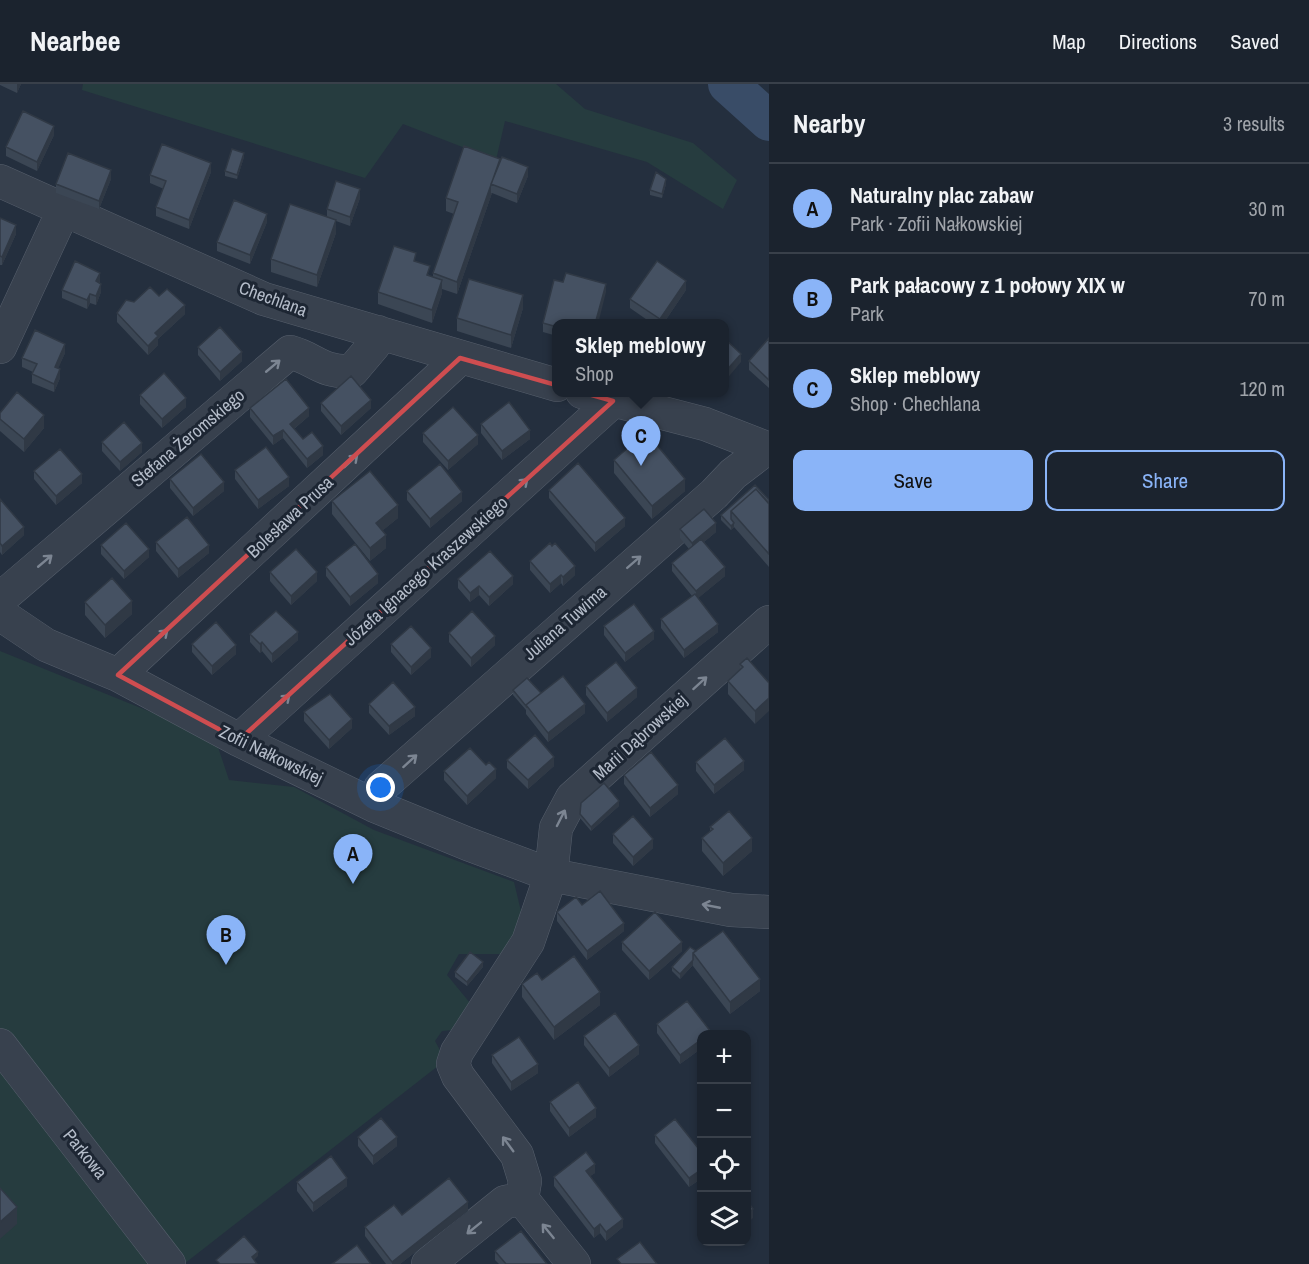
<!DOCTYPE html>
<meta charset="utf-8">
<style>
:root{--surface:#1b232e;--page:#242b36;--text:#f1f3f6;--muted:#a0a4aa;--line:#39404a;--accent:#8ab4f8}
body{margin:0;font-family:"Archivo Narrow",sans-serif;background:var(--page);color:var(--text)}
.controls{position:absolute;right:18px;bottom:18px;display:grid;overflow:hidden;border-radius:12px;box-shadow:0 3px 9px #0003}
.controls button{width:54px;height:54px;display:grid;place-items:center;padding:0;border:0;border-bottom:2px solid var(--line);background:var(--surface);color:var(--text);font:30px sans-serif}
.you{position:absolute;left:381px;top:704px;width:21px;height:21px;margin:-15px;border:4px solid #fff;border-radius:50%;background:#1a73e8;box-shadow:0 0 0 9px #1a73e833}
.badge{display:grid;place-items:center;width:39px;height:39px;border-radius:50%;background:var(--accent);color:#111;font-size:20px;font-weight:700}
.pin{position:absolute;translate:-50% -50px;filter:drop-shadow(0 2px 3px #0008)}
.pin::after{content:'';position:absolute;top:32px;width:21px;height:18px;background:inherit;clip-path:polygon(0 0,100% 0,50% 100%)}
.popup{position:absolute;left:552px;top:235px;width:177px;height:78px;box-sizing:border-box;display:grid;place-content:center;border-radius:12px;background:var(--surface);filter:drop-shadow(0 2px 4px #0005);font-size:20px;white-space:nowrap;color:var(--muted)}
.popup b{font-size:22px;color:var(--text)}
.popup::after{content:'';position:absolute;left:50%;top:100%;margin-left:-12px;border:12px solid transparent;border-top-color:var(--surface)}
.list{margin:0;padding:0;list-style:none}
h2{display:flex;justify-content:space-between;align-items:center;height:78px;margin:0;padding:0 24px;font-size:26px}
h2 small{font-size:20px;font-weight:400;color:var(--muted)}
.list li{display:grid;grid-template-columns:39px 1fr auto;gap:18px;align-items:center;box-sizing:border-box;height:90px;padding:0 24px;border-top:2px solid var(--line)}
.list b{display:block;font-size:22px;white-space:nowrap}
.list p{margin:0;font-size:20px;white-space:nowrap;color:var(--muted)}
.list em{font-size:20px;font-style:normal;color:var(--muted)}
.actions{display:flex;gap:12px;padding:18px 24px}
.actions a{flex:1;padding:14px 0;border:2px solid var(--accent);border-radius:12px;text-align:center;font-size:21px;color:var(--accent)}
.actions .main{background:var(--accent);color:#111}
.icon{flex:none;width:33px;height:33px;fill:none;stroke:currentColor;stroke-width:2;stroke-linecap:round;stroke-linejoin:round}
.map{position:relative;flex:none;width:769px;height:1180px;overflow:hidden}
header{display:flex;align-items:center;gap:36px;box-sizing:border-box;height:84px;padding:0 30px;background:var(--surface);border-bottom:2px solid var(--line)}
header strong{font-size:28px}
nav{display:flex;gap:33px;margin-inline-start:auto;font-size:21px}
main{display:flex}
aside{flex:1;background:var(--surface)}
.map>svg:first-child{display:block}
.green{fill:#263c3f}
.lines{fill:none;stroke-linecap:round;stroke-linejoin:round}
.river{stroke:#394c67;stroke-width:40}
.minor-casing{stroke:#565f6c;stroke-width:34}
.minor{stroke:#38414e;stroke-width:33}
.wall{fill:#3b4654}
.shaded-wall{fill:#303945}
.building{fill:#455162;stroke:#303945;stroke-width:1.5}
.oneway{stroke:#7c8592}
.marked{fill:none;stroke:#ce4d50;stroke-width:4.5;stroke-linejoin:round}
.labels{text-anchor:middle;stroke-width:6;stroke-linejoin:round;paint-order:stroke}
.street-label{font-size:18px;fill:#b4bcc9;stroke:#1d2633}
</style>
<header>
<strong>Nearbee</strong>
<nav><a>Map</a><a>Directions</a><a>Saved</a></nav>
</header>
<main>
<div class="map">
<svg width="769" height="1180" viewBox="0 0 769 1180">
<rect width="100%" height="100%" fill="#242f3e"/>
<path class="green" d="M83 0H556L585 25 693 59 737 96 723 125 647 78 505 37 496 76 403 40 365 94 82 6Z
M0 567 215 654 229 696 294 703 374 746 514 798 524 840 507 870H459L447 891 475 925 462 945 442 947 435 957 442 970 438 982 184 1180H0Z"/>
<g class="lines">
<path class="river" d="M728 0 769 37"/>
<defs>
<path id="minor" d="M0 97 264 215 557 301
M0 263 64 125
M582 308 705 340 769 365
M0 515 290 268C316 275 321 289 352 287L374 261 378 248
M0 530 46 561 118 591 239 656 375 722 468 760 551 791 731 826 769 828
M118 591 460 274
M239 656 613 317
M375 722 380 704 714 410 733 390 767 364
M0 961 169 1180
M522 1115 525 1097 517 1071 458 992 453 980 457 968 528 858 551 791 556 744 572 714 769 538
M522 1115 574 1180
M428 1180 505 1118 522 1115"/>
</defs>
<use href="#minor" class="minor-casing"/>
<use href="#minor" class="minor"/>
</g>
<path class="wall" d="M0 0H21L17 9 0 1Z
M54 51 37 87 6 72V63Z
M244 73 237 95 225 92V87Z
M500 79 528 92 517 119 492 109 457 210 442 205V209L432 239 378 220V208L416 178 430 192 433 193V189L454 130 446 127V114Z
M211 88 189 145 156 132V123L164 105 150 99V91Z
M111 95 99 125 56 109V100Z
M666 100 662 114 650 111V106Z
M360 114 350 142 336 137V149L317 203 271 188V175L327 133V125Z
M0 134 16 150 2 181H0Z
M267 138 250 180 217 167V158Z
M100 197V199L101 208 96 221 90 219 87 225 62 214V206Z
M686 206 663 240H653L630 224V215Z
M606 208 557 240V252L543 248V239Z
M159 212 185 230 158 255V261L148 271 117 238V229L134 218Z
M523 224 511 264 457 247V234Z
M769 254V304L749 286V277Z
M198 263 242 277 220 297 198 271Z
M65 269 58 284 60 294 54 308 32 299V290L33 288 22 283V274Z
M140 311 186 323 162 344 140 320Z
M321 319 371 324 341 351 321 327Z
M250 324 309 332 294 345 303 355 323 371 307 384 283 354 273 361 250 333Z
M0 329 44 344 24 368 0 347Z
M481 340 530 355 502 376 481 349Z
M423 349 478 360 448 386 423 358Z
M102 358 142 368 120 387 102 367Z
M614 376 685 407 652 435 614 389Z
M235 386 289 402 258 425 235 395Z
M34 387 82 399 56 421 34 395Z
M170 395 224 407 193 432 170 404Z
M549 406 625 442 595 468 549 414Z
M407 407 462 417 430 444 407 416Z
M0 415 24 451 2 471 0 468Z
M769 416V483L734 443 731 446 721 436V431Z
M332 417 398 434 383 446 386 464 370 477 332 430Z
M680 445 716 448 704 458 725 492 698 514 718 548 684 574 661 544V535L692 512 672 487V479L689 465 680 454Z
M156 458 209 469 178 494 156 467Z
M101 461 149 473 124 495 101 470Z
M530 477 575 491 563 502 561 499 550 509 530 486Z
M326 483 378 499 350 522 326 492Z
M270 488 317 497 291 521 270 497Z
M458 495 513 500 489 522 479 511 470 518 458 504Z
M85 518 132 530 105 554 85 531Z
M604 542 654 555 625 578 604 551Z
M449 549 495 561 471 583 449 558Z
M250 550 298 556 272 579 262 567 260 569 250 558Z
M192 560 236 570 212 591 192 568Z
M391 560 431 573 411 591 391 568Z
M740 580 769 599 755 640 728 610V597L740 586Z
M586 602 637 613 607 638 586 611Z
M513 606 541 609 585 629 548 658 526 630V626L513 611Z
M369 620 415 632 389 651 369 629Z
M304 628 352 644 329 665 304 637Z
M507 676 554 682 528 705 507 684Z
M696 678 744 686 714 710 696 687Z
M444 687 496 694 467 721 444 696Z
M624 691 678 710 650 733 624 700Z
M619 722 591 747 580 734V730Z
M710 743 752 767 723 792 702 767V754L710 747Z
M613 750 653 764 633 782 613 759Z
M557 828 624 847 587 876 557 837Z
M622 858 682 867 649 896 622 866Z
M696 867 760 907 730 930 693 882V881L680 895 672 887V883Z
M483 883 467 902 455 893V888Z
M542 896 600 921 554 956 522 913V900Z
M657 940 711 951H702V964L680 980 657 949Z
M584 952 639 970 609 993 584 961Z
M492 971 538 989 511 1007 492 979Z
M550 1018 596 1033 569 1053 550 1027Z
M655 1051 702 1069V1094L689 1103 655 1059Z
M358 1053 397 1062 373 1081 358 1062Z
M595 1089 590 1092 623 1143 606 1157 600 1149 594 1154 554 1102V1093Z
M297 1098 347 1102 313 1128 297 1107Z
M468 1127 400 1180H386L365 1152V1143L402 1131Z
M495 1167 547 1180H499L495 1176Z"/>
<path class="shaded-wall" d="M17 0H21L17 9Z
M54 42V51L37 87V78Z
M244 69V73L237 95V91Z
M500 75V87L491 100V109H492L457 210V198Z
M211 79V88L189 145V136Z
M528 83V92L517 119V110Z
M111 86V95L99 125V117Z
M666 95V100L662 114V110Z
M360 105V114L350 142V133Z
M267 130V138L250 180V171Z
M336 136V149L317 203V191Z
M16 141V150L2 181V173Z
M100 189V197L96 206V197Z
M442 196V209L432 239V226Z
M686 197V206L663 240H660V235Z
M101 200V208L96 221V212Z
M606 200V208L598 240H595Z
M90 210V219L87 225V216Z
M523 211V224L511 264V251Z
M185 221V230L158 255V261L148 271V262L155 249Z
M65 260V269L55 292V283Z
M242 268V277L220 297V288Z
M741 270V278L725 297V288Z
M60 285V294L54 308V300Z
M186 314V323L162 344V335Z
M371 316V324L341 351V342Z
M309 324V332L290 348V340Z
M44 331V344L24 368V355Z
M283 346V354L273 361V352Z
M530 346V355L502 376V367Z
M478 351V360L448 386V377Z
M142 359V368L120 387V378Z
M323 362V371L307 384V375Z
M82 390V399L56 421V412Z
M289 393V402L258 425V416Z
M685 395V407L652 435V422Z
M224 398V407L193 432V424Z
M462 408V417L430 444V435Z
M398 421V434L376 452V439Z
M625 434V442L595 468V459Z
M716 439V448L692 468V459Z
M734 439V443L731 446V442Z
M24 443V451L2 471V462Z
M386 451V464L370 477V464Z
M209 461V469L178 494V485Z
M149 465V473L124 495V487Z
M575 482V491L563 502V493Z
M725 483V492L696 516V507Z
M317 488V497L291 521V512Z
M378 490V499L350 522V513Z
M561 491V499L550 509V500Z
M513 492V500L489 522V513Z
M479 502V511L470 518V509Z
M132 517V530L105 554V541Z
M718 540V548L684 574V566Z
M654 547V555L625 578V569Z
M298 548V556L272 579V570Z
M495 552V561L471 583V574Z
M262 558V567L260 569V560Z
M236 561V570L212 591V582Z
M431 564V573L411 591V583Z
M637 604V613L607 638V629Z
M769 614V627L755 640V627Z
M585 620V629L548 658V649Z
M415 623V632L389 651V642Z
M352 635V644L329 665V656Z
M554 673V682L528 705V696Z
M744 677V686L714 710V701Z
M496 685V694L467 721V712Z
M678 701V710L650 733V724Z
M619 717V722L591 747V743Z
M752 754V767L723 792V779Z
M653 755V764L633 782V773Z
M624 839V847L587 876V867Z
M682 858V867L649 896V887Z
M693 876V881L680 895V890Z
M483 878V883L467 902V898Z
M760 895V907L730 930V918Z
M600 908V921L554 956V943Z
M702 955V964L680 980V971Z
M639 961V970L609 993V984Z
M538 980V989L511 1007V998Z
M596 1024V1033L569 1053V1044Z
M397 1053V1062L373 1081V1072Z
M595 1080V1089L586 1095V1087Z
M702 1085V1094L689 1103V1094Z
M347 1094V1102L313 1128V1119Z
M468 1118V1127L400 1180H392V1178Z
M17 1123V1140L0 1155V1138Z
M753 1125V1134L747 1139V1130Z
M623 1135V1143L606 1157V1148Z
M600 1140V1149L594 1154V1145Z
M258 1168V1172L252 1178V1173Z"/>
<path class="building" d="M23 27 54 42 37 78 6 63Z
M162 60 211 79 189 136 156 123 166 97 150 91Z
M464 62 500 75 457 198 433 189 458 118 446 114Z
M232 65 244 69 237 91 225 87Z
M68 69 111 86 99 117 56 100Z
M502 73 528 83 517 110 491 100Z
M656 88 666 95 662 110 650 106Z
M336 97 360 105 350 133 327 125Z
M234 116 267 130 250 171 217 158Z
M290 120 336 136 317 191 271 175Z
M0 134 16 141 2 173 0 172Z
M394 162 416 169 414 177 430 182 427 191 442 196 432 226 378 208Z
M75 177 100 189 96 197 101 200 96 212 90 210 87 216 62 206Z
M657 177 686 197 660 235 630 215Z
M566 189 606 200 595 240H557V243L543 239 554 196 563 198Z
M469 195 523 211 511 251 457 234Z
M150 203 159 212 167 205 185 221 155 249 158 252 148 262 117 229 126 216 134 218Z
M220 243 242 268 220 288 198 263Z
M35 246 65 260 55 283 60 285 54 300 32 290 37 280 22 274Z
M769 254V296L749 277Z
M725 255 741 270 725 288Z
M164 289 186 314 162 335 140 311Z
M351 292 371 316 341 342 321 319Z
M286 295 309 324 290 340 303 355 312 348 323 362 307 375 283 346 273 352 250 324Z
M17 308 44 331 24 355 0 335V329Z
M509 318 530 346 502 367 481 340Z
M453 323 478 351 448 377 423 349Z
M124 338 142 359 120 378 102 358Z
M646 348 685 395 652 422 614 376Z
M266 363 289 393 258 416 235 386Z
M60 365 82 390 56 412 34 387Z
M201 370 224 398 193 424 170 395Z
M578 379 625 434 595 459 549 406Z
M440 380 462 408 430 435 407 407Z
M370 387 398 421 376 439 386 451 370 464 332 417Z
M755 401 769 416V419L756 405 731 427V435L734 439 731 442 721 431Z
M756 405 769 420V470L731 427Z
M0 415 24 443 2 462 0 459Z
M704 425 716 439 692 459 680 445Z
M187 433 209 461 178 485 156 458Z
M126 439 149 465 124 487 101 461Z
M701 455 725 483 696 507 672 479Z
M550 459 552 462 555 459 575 482 563 493 561 491 550 500 530 477Z
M355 460 378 490 350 513 326 483Z
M296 465 317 488 291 512 270 488Z
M490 467 513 492 489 513 479 502 470 509 458 495Z
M112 494 132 517 105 541 85 518Z
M695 510 718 540 684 566 661 535Z
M634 520 654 547 625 569 604 542Z
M276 527 298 548 272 570 262 558 260 560 250 550Z
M472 527 495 552 471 574 449 549Z
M216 538 236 561 212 582 192 560Z
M411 542 431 564 411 583 391 560Z
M747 574 769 599V614L755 627 728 597 743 583 740 580Z
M616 578 637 604 607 629 586 602Z
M563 592 585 620 548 649 526 621Z
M527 594 541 609 526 621V622L513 606Z
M393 598 415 623 389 642 369 620Z
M330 610 352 635 329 656 304 628Z
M535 651 554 673 528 696 507 676Z
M725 654 744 677 714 701 696 678Z
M470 664 486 681 489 678 496 685 467 712 444 687Z
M651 668 678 701 650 724 624 691Z
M604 699 619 717 591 743 580 730 581 719Z
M729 727 752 754 723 779 702 754 713 745 710 743Z
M633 732 653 755 633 773 613 750Z
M600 807 624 839 587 867 557 828 576 813 582 821Z
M655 828 682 858 649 887 622 858Z
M723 847 760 895 730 918 693 869Z
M690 863 696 867 693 869V876L680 890 672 883Z
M470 868 483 878 467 898 455 888Z
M574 872 600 908 554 943 522 900 537 889 542 896Z
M687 917 711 948 708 951H702V955L680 971 657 940Z
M615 929 639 961 609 984 584 952Z
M519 953 538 980 511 998 492 971Z
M578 998 596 1024 569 1044 550 1018Z
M381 1034 397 1053 373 1072 358 1053Z
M675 1035 702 1069V1085L689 1094 655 1051Z
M586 1068 595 1080 586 1087 623 1135 606 1148 600 1140 594 1145 554 1093Z
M331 1072 347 1094 313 1119 297 1098Z
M449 1094 468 1118 392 1178 365 1143 394 1121 402 1131Z
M0 1104 17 1123 0 1138Z
M747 1117 753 1125 747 1130Z
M521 1147 547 1180H506L495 1167Z
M244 1152 258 1168 252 1173 257 1180H220L216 1176Z
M640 1158 657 1180H621L617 1175Z
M357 1161 371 1180H332Z"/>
<defs><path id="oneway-shaft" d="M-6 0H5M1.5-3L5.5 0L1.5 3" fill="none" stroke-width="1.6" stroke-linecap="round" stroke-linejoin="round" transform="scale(1.5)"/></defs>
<g class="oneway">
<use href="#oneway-shaft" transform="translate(273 282) rotate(-40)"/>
<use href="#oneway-shaft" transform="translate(351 377) rotate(-43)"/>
<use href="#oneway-shaft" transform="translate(521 401) rotate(-42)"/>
<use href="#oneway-shaft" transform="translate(45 477) rotate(-40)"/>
<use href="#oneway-shaft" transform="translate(634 478) rotate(-41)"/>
<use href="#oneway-shaft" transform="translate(161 552) rotate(-42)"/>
<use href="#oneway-shaft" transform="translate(700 599) rotate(-42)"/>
<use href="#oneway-shaft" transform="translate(283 617) rotate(-42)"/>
<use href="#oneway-shaft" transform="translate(410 677) rotate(-42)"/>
<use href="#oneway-shaft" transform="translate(561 734) rotate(-63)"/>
<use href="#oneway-shaft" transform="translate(711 822) rotate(-169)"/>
<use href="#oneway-shaft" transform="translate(508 1060) rotate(-126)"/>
<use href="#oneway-shaft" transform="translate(474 1144) rotate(141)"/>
<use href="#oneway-shaft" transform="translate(548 1147) rotate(-129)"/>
</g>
<path class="marked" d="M460 274 613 317 239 656 118 591Z"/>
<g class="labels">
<g class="street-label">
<text transform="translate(273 215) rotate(20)" y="6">Chechlana</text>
<text transform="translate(188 354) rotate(-40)" y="6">Stefana Żeromskiego</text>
<text transform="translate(290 433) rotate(-43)" y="6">Bolesława Prusa</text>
<text transform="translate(426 487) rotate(-42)" y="6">Józefa Ignacego Kraszewskiego</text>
<text transform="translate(565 539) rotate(-41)" y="6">Juliana Tuwima</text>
<text transform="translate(640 653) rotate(-42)" y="6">Marii Dąbrowskiej</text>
<text transform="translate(271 671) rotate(26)" y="6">Zofii Nałkowskiej</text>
<text transform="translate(85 1070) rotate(51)" y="6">Parkowa</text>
</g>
</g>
</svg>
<div class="controls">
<button>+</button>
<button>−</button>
<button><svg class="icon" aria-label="locate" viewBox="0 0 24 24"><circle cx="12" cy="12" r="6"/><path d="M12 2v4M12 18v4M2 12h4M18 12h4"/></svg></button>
<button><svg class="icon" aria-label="layers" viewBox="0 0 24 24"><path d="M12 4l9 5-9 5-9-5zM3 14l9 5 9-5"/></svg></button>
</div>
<div class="you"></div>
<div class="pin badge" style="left:353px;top:800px">A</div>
<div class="pin badge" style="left:226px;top:881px">B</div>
<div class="pin badge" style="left:641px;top:382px">C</div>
<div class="popup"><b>Sklep meblowy</b>Shop</div>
</div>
<aside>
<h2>Nearby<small>3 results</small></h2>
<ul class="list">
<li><span class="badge">A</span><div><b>Naturalny plac zabaw</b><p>Park · Zofii Nałkowskiej</p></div><em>30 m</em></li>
<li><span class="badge">B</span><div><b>Park pałacowy z 1 połowy XIX w</b><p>Park</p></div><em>70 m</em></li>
<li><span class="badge">C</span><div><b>Sklep meblowy</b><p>Shop · Chechlana</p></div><em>120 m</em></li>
</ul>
<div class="actions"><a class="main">Save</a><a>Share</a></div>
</aside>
</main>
